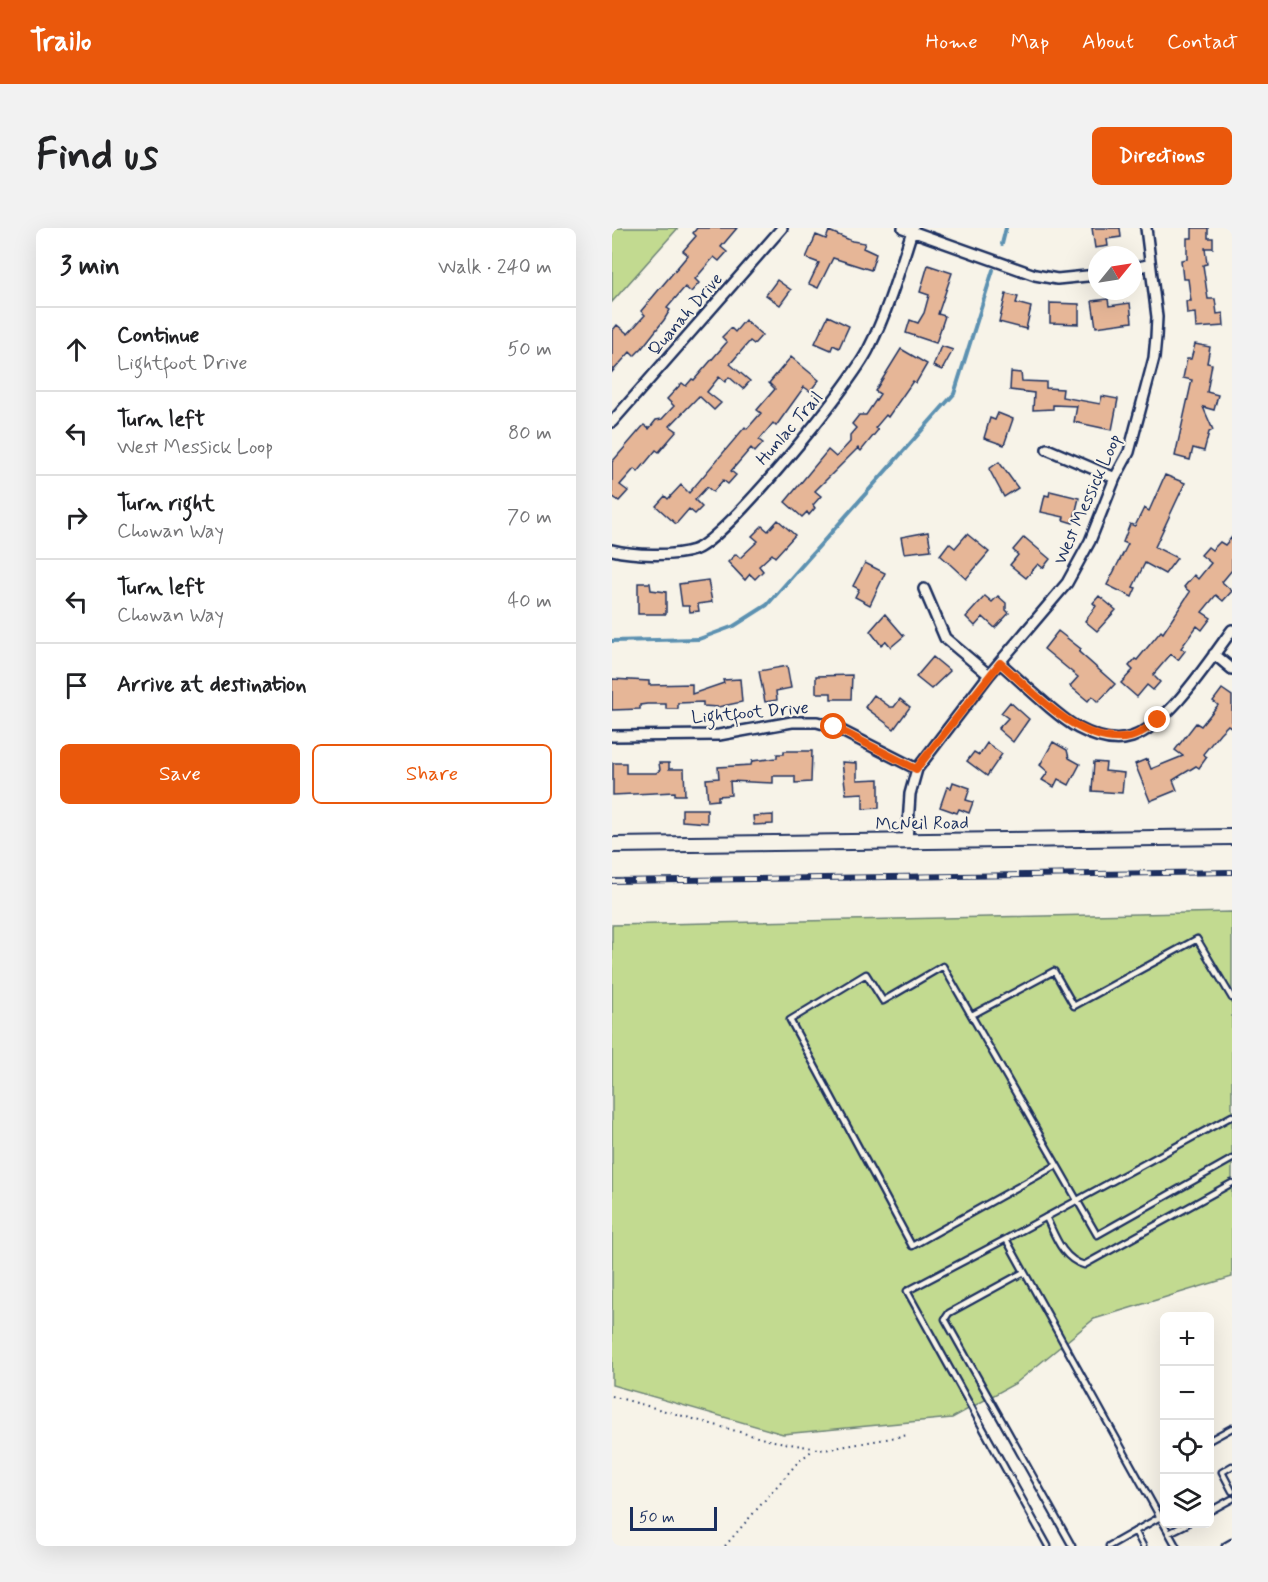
<!DOCTYPE html>
<meta charset="utf-8">
<style>
:root{--surface:#fff;--page:#f2f2f2;--text:#202124;--muted:#757577;--line:#e0e0e0;--accent:#ea580c}
body{margin:0;font-family:Mynerve,sans-serif;background:var(--page);color:var(--text)}
.controls{position:absolute;right:18px;bottom:18px;display:grid;overflow:hidden;border-radius:9px;box-shadow:0 6px 24px #0002}
.controls button{width:54px;height:54px;display:grid;place-items:center;padding:0;border:0;border-bottom:2px solid var(--line);background:var(--surface);color:var(--text);font:30px sans-serif}
.compass{position:absolute;left:476px;top:18px;width:54px;height:54px;border-radius:50%;background:var(--surface);box-shadow:0 6px 24px #0002;rotate:60deg}
.scale{position:absolute;left:18px;bottom:15px;width:87px;box-sizing:border-box;padding-left:6px;border:3px solid #1b2f5e;border-top:0;font-size:16px;line-height:21px;white-space:nowrap;color:#1b2f5e;-webkit-text-stroke:4px #f7f3e8;paint-order:stroke}
.stop{position:absolute;width:18px;height:18px;margin:-14px;border:4px solid #ea580c;border-radius:50%;background:#fff}
.stop.end{background:#ea580c;border-color:#fff;box-shadow:0 2px 6px #0008}
.list{margin:0;padding:0;list-style:none}
h2{display:flex;justify-content:space-between;align-items:center;height:78px;margin:0;padding:0 24px;font-size:26px}
h2 small{font-size:20px;font-weight:400;color:var(--muted)}
.list li{display:grid;grid-template-columns:39px 1fr auto;gap:18px;align-items:center;box-sizing:border-box;height:84px;padding:0 24px;border-top:2px solid var(--line)}
.list b{display:block;font-size:22px;white-space:nowrap}
.list p{margin:0;font-size:20px;white-space:nowrap;color:var(--muted)}
.list em{font-size:20px;font-style:normal;color:var(--muted)}
.actions{display:flex;gap:12px;padding:18px 24px}
.actions a{flex:1;padding:14px 0;border:2px solid var(--accent);border-radius:9px;text-align:center;font-size:21px;color:var(--accent)}
.actions .main{background:var(--accent);color:#fff}
.icon{flex:none;width:33px;height:33px;fill:none;stroke:currentColor;stroke-width:2;stroke-linecap:round;stroke-linejoin:round}
.map{position:relative;flex:none;width:620px;height:1318px;overflow:hidden;border-radius:9px}
header{display:flex;align-items:center;gap:36px;box-sizing:border-box;height:84px;padding:0 30px;background:var(--accent);color:#fff}
header strong{font-size:28px}
nav{display:flex;gap:33px;margin-inline-start:auto;font-size:21px}
.intro{display:flex;align-items:center;justify-content:space-between;box-sizing:border-box;height:144px;padding:0 36px}
h1{margin:0;font-size:42px}
.button{padding:15px 27px;border-radius:9px;background:var(--accent);color:#fff;font-size:21px;font-weight:700}
main{display:flex;gap:36px;padding:0 36px}
aside{flex:1;background:var(--surface);border-radius:9px;box-shadow:0 6px 24px #0002}
.map>svg:first-child{display:block}
.green{fill:#c2da90;stroke:#6e8477;stroke-width:1.5}
.lines{fill:none;stroke-linecap:round;stroke-linejoin:round}
.stream{stroke:#5c91b1;stroke-width:4}
.building{fill:#e6b697;stroke:#1b2f5e;stroke-width:1.5}
.lane-casing{stroke:#1b2f5e;stroke-width:9}
.street-casing{stroke:#1b2f5e;stroke-width:14}
.secondary-casing{stroke:#1b2f5e;stroke-width:18}
.path{stroke:#1b2f5e;stroke-width:2;stroke-dasharray:1.5 4.5;stroke-linecap:butt}
.lane{stroke:#f7f3e8;stroke-width:4.5}
.street{stroke:#f7f3e8;stroke-width:9}
.secondary{stroke:#f7f3e8;stroke-width:14}
.rail-casing{stroke:#1b2f5e;stroke-width:6}
.rail{stroke:#f7f3e8;stroke-width:4;stroke-dasharray:11;stroke-linecap:butt}
.route{stroke:#ea580c;stroke-width:8}
.labels{text-anchor:middle;stroke-width:4.5;stroke-linejoin:round;paint-order:stroke}
.street-label{font-size:18px;fill:#1b2f5e;stroke:#f7f3e8}
</style>
<header>
<strong>Trailo</strong>
<nav><a>Home</a><a>Map</a><a>About</a><a>Contact</a></nav>
</header>
<div class="intro"><h1>Find us</h1><a class="button">Directions</a></div>
<main>
<aside>
<h2>3 min<small>Walk · 240 m</small></h2>
<ul class="list">
<li><svg class="icon" aria-label="ahead" viewBox="0 0 24 24"><path d="M12 20V5M6 11l6-6 6 6"/></svg><div><b>Continue</b><p>Lightfoot Drive</p></div><em>50 m</em></li>
<li><svg class="icon" aria-label="left" viewBox="0 0 24 24"><path d="M17 20v-9H6M10 6l-5 5 5 5"/></svg><div><b>Turn left</b><p>West Messick Loop</p></div><em>80 m</em></li>
<li><svg class="icon" aria-label="right" viewBox="0 0 24 24"><path d="M7 20v-9h11M14 6l5 5-5 5"/></svg><div><b>Turn right</b><p>Chowan Way</p></div><em>70 m</em></li>
<li><svg class="icon" aria-label="left" viewBox="0 0 24 24"><path d="M17 20v-9H6M10 6l-5 5 5 5"/></svg><div><b>Turn left</b><p>Chowan Way</p></div><em>40 m</em></li>
<li><svg class="icon" aria-label="arrive" viewBox="0 0 24 24"><path d="M6 21V4h12l-3 4 3 4H6"/></svg><div><b>Arrive at destination</b></div></li>
</ul>
<div class="actions"><a class="main">Save</a><a>Share</a></div>
</aside>
<div class="map">
<svg width="620" height="1318" viewBox="0 0 620 1318">
<rect width="100%" height="100%" fill="#f7f3e8"/>
<filter id="ink" filterUnits="userSpaceOnUse"><feTurbulence type="fractalNoise" baseFrequency=".0167" numOctaves="2"/><feDisplacementMap in="SourceGraphic" scale="12" xChannelSelector="R" yChannelSelector="G"/><feConvolveMatrix kernelMatrix="1 2 1 2 8 2 1 2 1" color-interpolation-filters="sRGB"/></filter>
<g filter="url(#ink)">
<path class="green" d="M0 0H66L0 74Z
M620 684V1049L482 1091 404 1155 340 1190 171 1206 0 1157V697Z"/>
<g class="lines">
<path class="stream" d="M390 16 394 0
M0 413 87 411 122 398 155 377 342 166 381 42"/>
</g>
<path class="building" d="M85 0H125L109 19 115 24 107 33 102 29 83 51 87 55 79 64 73 59 55 80 58 82 52 92 30 120 22 128 18 124 0 144V103L5 97 16 106 33 87 29 83 76 27 71 23 84 8 81 5Z
M480 0H508L509 9 495 11 496 18 483 20Z
M580 0H596V10H601V20H593L595 36 591 37 596 71H603L605 86 611 85 612 98 584 100 583 85 575 86 574 73H579L576 51H571L569 32 575 31V10H580Z
M217 3 240 13 253 15 251 20 264 26 259 42 221 30 206 60 197 56 207 35 194 30 204 7 214 11Z
M316 37 340 45 326 86 333 88 324 115 294 105 298 92 306 95 312 85 317 67 308 64Z
M165 52 179 62 168 77 154 67Z
M394 66 406 69 404 75 419 79 414 101 387 94Z
M496 71 497 78 518 75 520 94 484 99 480 73Z
M438 75 467 76V96L438 95Z
M216 88 237 98 227 120 221 117 219 122 203 115Z
M133 92 150 107 142 116 138 113 118 136 138 153 131 161 117 149 113 154 107 149 95 164 109 175 102 182 87 168 58 198 65 203 52 218 47 224 44 222 26 244 22 241 8 257 16 263 7 273 0 268V234L32 197 37 201 44 192 50 191 62 178 55 171 70 155 74 158 80 151 82 152 115 114 110 109 119 100 123 104Z
M583 116 598 119 595 135 600 136 595 164 606 167 602 182 591 179 601 202 597 204 592 223 581 220 578 232 563 228 580 152 571 150 575 131H579Z
M329 118 341 122 330 142 321 138Z
M289 121 315 136 304 155 301 153 276 189 274 187 263 200 266 202 249 223 246 220 203 263 209 268 201 277 203 280 197 287 195 284 190 289 173 274 216 222 224 229 238 214V207L244 200 240 196 247 187H254L268 166 263 163Z
M179 129 207 152 198 163 192 159 164 198 161 195 147 212 151 215 143 224 139 220 119 243 124 247 116 256 111 252 101 264 95 259 83 272 90 279 83 286 77 281 64 296 44 278 53 268 56 271 69 257 77 265 133 199 135 201 149 185 145 182 163 161 157 155Z
M399 144 409 145 410 153 434 154V160L451 161 450 169 488 176 490 168 506 171 500 202 462 194 465 178 441 177V181L421 182 422 165 398 162Z
M386 185 401 191 392 217 372 210 378 190 383 192Z
M387 234 406 260 392 269 377 241Z
M553 247 573 255 543 319 565 330 553 346 533 335 521 359 524 360 520 369 495 357 516 316 511 314 518 296 523 298 532 280 537 283Z
M438 263 467 270 461 295 451 292 452 289 429 284 433 267 437 268Z
M166 292 183 307 163 329 160 326 147 338 151 343 143 351 138 346 133 352 116 334 124 326 128 330 146 313 140 308 150 298 156 303Z
M316 304 319 322 292 325 289 309Z
M355 306 377 324 354 351 328 327 337 315 343 320Z
M412 309 438 331 431 340 426 336 414 350 398 337 406 327 401 322Z
M620 309V342L610 354 620 363 611 373 604 367 590 384 599 390 590 402 585 398 569 420 573 423 566 432 559 426 541 447 548 454 541 462 535 457 525 469 509 455 521 442 517 438 523 431 525 432 549 403 551 405 578 364 572 359 582 347 586 351 599 335 589 327 596 319 600 322 608 314 613 317Z
M253 335 273 345 258 377 243 369 247 361 241 358Z
M96 352 100 374 86 376 87 383 78 384 77 378H70L67 356Z
M26 355H38L39 362 54 364V386H26Z
M373 368 380 374 386 368 394 375V382L397 385 383 400 371 389 363 398 354 389Z
M487 368 504 382 485 403 473 393 484 378 481 375Z
M273 386 292 408 279 419 274 413 269 417 258 403Z
M446 403 469 421 467 424 503 456 486 474 480 468 476 473 458 458 466 449 432 421Z
M321 429 338 443 319 461 304 449Z
M175 438 179 460 164 463 165 472 153 474 147 443Z
M240 447 239 471H219V465H204V448Z
M0 451 37 453V457L80 456V466L112 455 111 452 128 451 130 474 106 479 91 478V474L66 475V481H54V476H35L28 477V481L0 482Z
M610 461 620 468V500L616 497 608 505 591 526 595 529 587 540 584 538 561 552 565 562 538 573 523 536 535 531 539 541 571 528 563 522 584 495 589 498 606 477 601 473Z
M262 467 278 479H282L288 471 298 479 282 501 253 479Z
M398 474 417 491 401 514 386 501 396 490 389 485Z
M441 514 455 522 457 530 468 536 457 557 446 551 442 559 430 552 436 544 428 537Z
M375 515 390 526 375 548 355 533 362 524 367 527Z
M172 523H200L199 554 183 555V548H161V555L118 553 119 567 106 568V572L96 573 94 551 107 550 106 539 139 537 140 533 165 530V526H172Z
M230 534 245 535V552L267 551V580L251 581V565L234 566Z
M482 534 494 535 493 543 512 545 510 565 480 563Z
M1 535H14V545H44L48 542 47 535H57V541H72L73 567H63V564L1 567Z
M341 554 358 560 354 572 361 574 357 585 347 581 345 585 328 579 335 559 339 560Z
M70 581H95V595L70 593Z
M161 587V596L142 597 141 588Z"/>
<g class="lines">
<defs>
<path id="lane" d="M360 787 442 743 462 778 585 711 620 770
M445 937 300 1018 178 792 254 746 271 773 331 738 485 1007 620 931
M434 989C443 1007 450 1031 472 1037L620 955
M394 1011 620 888
M412 1044 337 1085 333 1091 460 1318
M598 1212 620 1200
M620 1238 610 1244 620 1263
M598 1283 620 1271
M523 1303 531 1318
M557 1305 575 1296
M436 1318 295 1063 394 1011 564 1318
M497 1318 548 1289
M613 1318 620 1314"/>
<path id="street" d="M291 0 423 47 445 51 485 47
M521 40 536 37
M0 194 170 0
M435 221 503 250
M0 322C20 327 62 329 82 322 114 311 240 156 257 120 276 83 288 40 301 0
M312 361 333 410 377 447
M602 426 620 441
M388 435C409 453 444 488 466 500 481 508 502 515 520 509 556 497 597 433 620 402
M0 508 107 507 180 494H205L222 499 305 541
M295 613 298 566 305 541 377 447 455 355 478 313 503 250 517 224 542 130 544 109 545 89 534 0"/>
<path id="secondary" d="M0 617 620 609"/>
</defs>
<use href="#lane" class="lane-casing"/>
<use href="#street" class="street-casing"/>
<use href="#secondary" class="secondary-casing"/>
<path class="path" d="M0 1168 156 1212 212 1222 296 1207
M113 1318 186 1234 202 1221"/>
<use href="#lane" class="lane"/>
<use href="#street" class="street"/>
<use href="#secondary" class="secondary"/>
<defs>
<path id="rail" d="M0 653 620 644"/>
</defs>
<use href="#rail" class="rail-casing"/>
<use href="#rail" class="rail"/>
</g>
</g>
<g class="lines" filter="url(#ink)">
<path class="route" d="M222 499 304 541 388 435C421 463 470 520 518 509 527 507 538 498 546 492"/>
</g>
<g class="labels">
<g class="street-label">
<text transform="translate(73 86) rotate(-49)" y="6">Quanah Drive</text>
<text transform="translate(177 200) rotate(-49)" y="6">Hunlac Trail</text>
<text transform="translate(475 271) rotate(-66)" y="6">West Messick Loop</text>
<text transform="translate(138 484) rotate(-5)" y="6">Lightfoot Drive</text>
<text transform="translate(310 595) rotate(-1)" y="6">McNeil Road</text>
</g>
</g>
</svg>
<div class="controls">
<button>+</button>
<button>−</button>
<button><svg class="icon" aria-label="locate" viewBox="0 0 24 24"><circle cx="12" cy="12" r="6"/><path d="M12 2v4M12 18v4M2 12h4M18 12h4"/></svg></button>
<button><svg class="icon" aria-label="layers" viewBox="0 0 24 24"><path d="M12 4l9 5-9 5-9-5zM3 14l9 5 9-5"/></svg></button>
</div>
<svg class="compass" viewBox="-18 -18 36 36"><path d="M0-13l5 13h-10z" fill="#e53935"/><path d="M0 13l5-13h-10z" fill="#757577"/></svg>
<div class="scale">50 m</div>
<div class="stop" style="left:222px;top:499px"></div>
<div class="stop end" style="left:546px;top:492px"></div>
</div>
</main>
